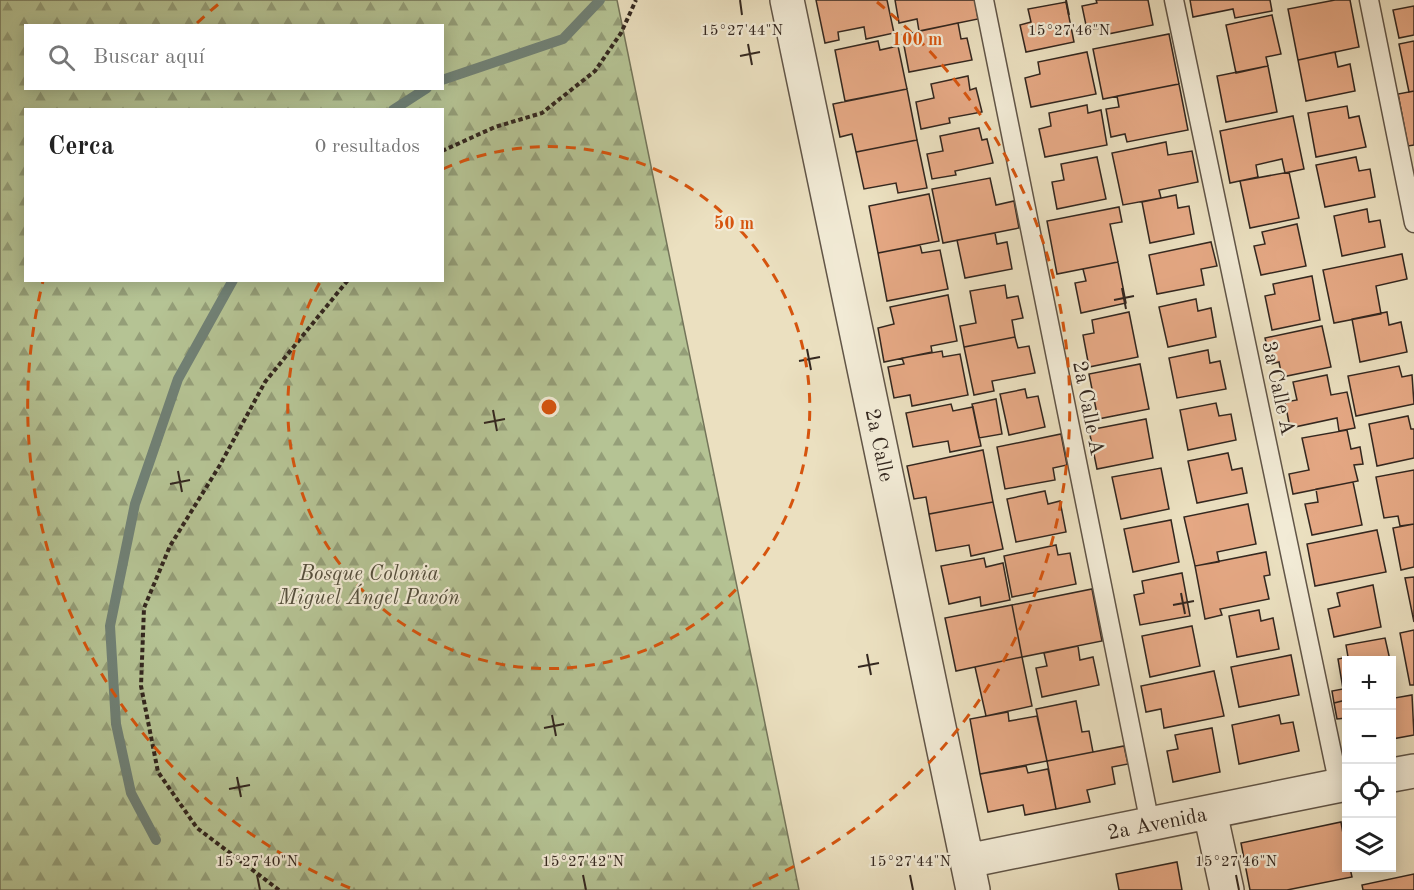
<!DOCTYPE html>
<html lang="es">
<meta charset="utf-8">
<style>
:root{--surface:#fff;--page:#f2f2f2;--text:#222;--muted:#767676;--line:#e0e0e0}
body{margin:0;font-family:"Old Standard TT",serif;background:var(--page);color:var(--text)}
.controls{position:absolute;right:18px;bottom:18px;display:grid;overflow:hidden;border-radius:0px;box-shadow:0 3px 15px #0003}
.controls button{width:54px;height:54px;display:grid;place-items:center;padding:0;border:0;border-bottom:2px solid var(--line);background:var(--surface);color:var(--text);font:30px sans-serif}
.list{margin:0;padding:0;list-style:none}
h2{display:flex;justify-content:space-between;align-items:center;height:78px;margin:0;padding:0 24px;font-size:26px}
h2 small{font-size:20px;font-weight:400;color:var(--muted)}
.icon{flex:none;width:33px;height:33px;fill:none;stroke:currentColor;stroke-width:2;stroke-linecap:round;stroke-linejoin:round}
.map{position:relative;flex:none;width:1414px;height:890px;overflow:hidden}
.search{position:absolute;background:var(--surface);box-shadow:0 3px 15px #0003;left:24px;top:24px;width:420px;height:66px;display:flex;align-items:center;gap:15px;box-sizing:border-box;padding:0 21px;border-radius:0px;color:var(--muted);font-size:22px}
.panel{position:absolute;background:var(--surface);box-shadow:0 3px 15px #0003;left:24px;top:108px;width:420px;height:174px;border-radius:0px}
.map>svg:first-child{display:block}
.forest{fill:url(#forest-firs);stroke:#74755a;stroke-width:1.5;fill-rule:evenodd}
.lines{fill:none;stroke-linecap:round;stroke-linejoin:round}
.stream{stroke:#708176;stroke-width:10}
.building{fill:#e5a884;stroke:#33271f;stroke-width:1.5}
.lane-casing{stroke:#615547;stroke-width:21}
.street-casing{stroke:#615547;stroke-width:36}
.path{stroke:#33271f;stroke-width:4;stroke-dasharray:4.5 3;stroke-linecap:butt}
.lane{stroke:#f2ebd6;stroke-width:18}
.street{stroke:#f2ebd6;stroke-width:33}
.ticks{fill:none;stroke:#33271f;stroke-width:2}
.ring{fill:none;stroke:#d6540e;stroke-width:3;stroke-dasharray:10 8}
.labels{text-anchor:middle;stroke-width:4.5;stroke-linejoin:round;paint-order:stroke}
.street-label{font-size:21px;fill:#33271f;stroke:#f2ebd6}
.park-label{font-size:21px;font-style:italic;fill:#544e3c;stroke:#f2ebd6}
.ticks-label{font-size:15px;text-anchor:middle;fill:#33271f;stroke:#f2ebd6;stroke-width:4.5;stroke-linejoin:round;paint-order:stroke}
.centre{fill:#d6540e;stroke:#f2ebd6;stroke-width:3}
.ring-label{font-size:18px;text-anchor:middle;font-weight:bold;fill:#d6540e;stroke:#f2ebd6;stroke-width:4.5;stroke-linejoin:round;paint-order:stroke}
</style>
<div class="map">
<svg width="1414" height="890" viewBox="0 0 1414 890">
<defs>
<pattern id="forest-firs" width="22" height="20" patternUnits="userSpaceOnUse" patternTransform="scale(1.5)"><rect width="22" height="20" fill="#b5c394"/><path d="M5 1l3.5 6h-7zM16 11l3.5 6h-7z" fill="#949e78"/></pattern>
</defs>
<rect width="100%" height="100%" fill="#ebe0c0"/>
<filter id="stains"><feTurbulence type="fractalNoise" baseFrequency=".00333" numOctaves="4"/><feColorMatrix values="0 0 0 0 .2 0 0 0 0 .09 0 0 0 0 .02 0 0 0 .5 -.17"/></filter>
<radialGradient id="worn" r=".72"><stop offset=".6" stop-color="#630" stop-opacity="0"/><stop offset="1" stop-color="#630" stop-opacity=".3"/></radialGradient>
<path class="forest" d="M0 0H617L799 890H0ZM26 26H442V88H26ZM26 110H442V280H26Z"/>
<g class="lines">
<path class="stream" d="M442 80 563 39 600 0
M393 110 427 88
M156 840 131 793 116 724 110 626 135 504 178 379 233 280"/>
</g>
<path class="building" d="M816 0H887L894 33 866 39 864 27 838 32 839 40 825 43Z
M895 0H975L978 19 919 31 917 19 899 23Z
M1096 0H1148L1153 25 1103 35 1102 28 1087 30 1082 6 1097 3Z
M1190 0H1270L1272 11 1235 18 1233 9 1193 17Z
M1335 0H1350L1359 47 1298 60 1288 9Z
M1066 2 1074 42 1026 52 1020 25 1031 22 1028 9Z
M1414 6V35L1399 38 1393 10Z
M1272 15 1281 54 1266 57 1268 66 1236 73 1226 25Z
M958 23 961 39 967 38 972 60 909 72 902 35Z
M1169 34 1179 84 1103 99 1093 49Z
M878 41 880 50 898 46 907 89 845 101 835 50Z
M1414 41V91L1409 92 1399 44Z
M1087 52 1096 94 1031 107 1025 78 1040 74 1038 62Z
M1335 52 1338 67 1350 64 1355 91 1306 101 1298 60Z
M1268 66 1277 112 1226 122 1217 76Z
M968 76 970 90 976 88 982 112 949 118 950 123 921 129 916 102 934 98 931 84Z
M1179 84 1188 130 1127 142 1125 134 1111 137 1106 109 1119 107 1117 96Z
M907 89 917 140 856 152 852 134 840 137 833 104Z
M1414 91V145L1408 146 1398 94Z
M1087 105 1088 113 1101 110 1107 145 1045 157 1039 129 1051 126 1049 113Z
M1347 106 1349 118 1359 116 1366 147 1316 157 1308 113Z
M1293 116 1304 169 1285 173 1282 159 1256 165 1258 177 1230 183 1220 131Z
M979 128 982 140 987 139 993 163 955 171 956 175 932 179 927 154 943 151 940 136Z
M917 140 927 188 898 193 896 183 864 189 856 152Z
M1166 142 1168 155 1192 151 1198 182 1159 190 1161 198 1123 205 1112 153Z
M1097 157 1106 199 1057 209 1052 182 1064 180 1061 164Z
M1356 157 1359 171 1370 169 1375 197 1325 207 1316 165Z
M1289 172 1299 218 1250 228 1240 181Z
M990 178 996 205 1014 201 1019 228 943 243 932 189Z
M929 194 939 241 878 253 869 206Z
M1176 195 1178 208 1189 206 1194 234 1150 243 1142 202Z
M1119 207 1122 222 1110 224 1118 262 1057 274 1047 221Z
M1367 209 1369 222 1380 220 1385 247 1342 256 1334 216Z
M1297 224 1306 266 1261 275 1254 246 1265 244 1262 232Z
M995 233 997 244 1007 242 1012 269 965 278 957 240Z
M1211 242 1217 266 1201 269 1204 285 1157 294 1149 255Z
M920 245 922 253 940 250 948 289 887 301 878 253Z
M1402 254 1407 279 1376 286 1381 314 1334 323 1323 270Z
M1118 262 1126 303 1081 313 1075 283 1086 281 1083 269Z
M1312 276 1320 320 1272 330 1265 296 1275 294 1273 284Z
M1005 285 1007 298 1018 296 1023 318 1012 320 1015 337 964 347 960 326 976 323 970 291Z
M948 295 957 341 931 346 932 352 884 362 878 328 894 324 890 307Z
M1196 299 1198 311 1211 308 1216 337 1168 347 1159 307Z
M1129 312 1138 357 1089 367 1083 335 1094 333 1092 320Z
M1387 312 1389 325 1401 322 1407 352 1360 362 1352 319Z
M1322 326 1331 367 1282 377 1279 362 1271 364 1265 338Z
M1015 337 1018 348 1029 346 1035 373 992 381 994 391 974 395 964 347Z
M1208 350 1210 363 1220 361 1226 389 1177 398 1169 358Z
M942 351 943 357 960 354 968 395 912 406 910 395 894 398 888 367 904 364 902 358Z
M1140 364 1149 409 1098 419 1089 374Z
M1399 366 1402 377 1412 375 1414 404 1356 416 1348 376Z
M1327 375 1331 395 1347 392 1355 428 1339 431 1337 418 1290 428 1285 402 1297 400 1293 382Z
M1025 389 1027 398 1038 396 1045 427 1009 435 1000 394Z
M996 399 1002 434 979 438 972 404Z
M1216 403 1219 416 1231 414 1236 440 1188 450 1180 410Z
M951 404 953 411 973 407 981 446 950 452 948 441 913 447 906 413Z
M1408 416 1411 429H1414V458L1377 466 1369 424Z
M1146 419 1153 458 1097 469 1089 430Z
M1347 430 1351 449 1360 447 1363 464 1354 465 1358 481 1293 494 1289 474 1309 470 1302 438Z
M1061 434 1067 465 1053 468 1055 480 1005 489 997 447Z
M983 450 993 502 929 514 926 497 914 499 907 466Z
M1228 453 1232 470 1242 468 1247 493 1197 503 1188 461Z
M1161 468 1169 509 1121 519 1112 477Z
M1414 470V524L1400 526 1398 516 1384 518 1376 477Z
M1353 482 1362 525 1312 535 1305 504 1318 502 1316 489Z
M1045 491 1048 504 1060 501 1066 532 1016 542 1007 499Z
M993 502 1003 549 971 556 969 545 936 551 929 514Z
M1248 504 1256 544 1217 552 1219 562 1195 566 1184 517Z
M1171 520 1179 562 1133 572 1124 529Z
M1414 524V567L1401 570 1393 528Z
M1377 530 1386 572 1315 586 1307 544Z
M1056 545 1058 555 1070 553 1076 584 1012 597 1004 556Z
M1266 552 1270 575 1264 576 1269 599 1220 609 1222 615 1205 619 1195 566Z
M984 558 986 567 1003 563 1010 600 981 606 980 597 949 604 941 566Z
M1182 573 1190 616 1140 625 1134 595 1144 593 1142 581Z
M1414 577V622L1405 578Z
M1373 585 1381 627 1334 637 1328 609 1340 606 1337 593Z
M1092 589 1102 641 1022 657 1012 605Z
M1012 605 1022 657 956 671 945 618Z
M1259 610 1261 621 1273 618 1279 649 1237 657 1229 616Z
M1192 626 1200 666 1150 677 1142 636Z
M1414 630V685H1410L1400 633Z
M1385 638 1390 660H1346V700L1334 703 1332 691 1343 689 1338 659 1348 657 1346 645Z
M1078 646 1080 660 1093 657 1099 685 1042 697 1036 668 1047 666 1044 653Z
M1291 655 1299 695 1239 707 1231 667Z
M1022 657 1032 706 986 716 975 667Z
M1214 671 1224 716 1164 728 1161 709 1146 712 1141 686Z
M1392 691H1393L1395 698 1412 695 1414 735 1392 739Z
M1346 700V718L1337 719 1334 703Z
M1076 701 1082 732 1089 731 1093 752 1047 761 1036 709Z
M1008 712 1009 721 1037 716 1047 761 980 774 970 719Z
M1279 715 1281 724 1293 722 1299 751 1239 764 1232 725Z
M1212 728 1220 772 1173 782 1167 751 1178 749 1175 735Z
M1124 746 1128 764 1112 767 1115 784 1087 790 1090 802 1056 809 1047 761Z
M1026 766 1028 773 1048 769 1056 809 1025 815 1023 805 988 812 980 774Z
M1341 822 1346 851V868H1350L1352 877 1287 890H1250L1241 843Z
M1177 862 1182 890H1119L1116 874Z
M1414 874V890H1363L1362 885Z"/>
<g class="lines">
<defs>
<path id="lane" d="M984 0 1150 824
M1174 0 1339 786
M1369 0 1414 223"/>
<path id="street" d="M787 0 973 890
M1392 775 1414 771
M1210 812 1227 890
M967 861 1346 784"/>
</defs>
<use href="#lane" class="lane-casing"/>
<use href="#street" class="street-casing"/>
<path class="path" d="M442 151 495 127 542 113 595 71 621 33 636 0
M279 890 197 828 158 772 141 686 144 608 170 546 220 465 265 382 348 280"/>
<use href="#lane" class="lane"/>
<use href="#street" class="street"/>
</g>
<path class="ticks" d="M740 0 742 15M1066 0 1069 15M748 44 752 65M740 56 760 52M1122 288 1126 309M1114 300 1134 296M807 349 811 370M799 361 820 357M493 410 497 431M484 423 505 419M178 471 182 492M170 484 190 480M1181 593 1185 614M1173 605 1194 601M867 654 871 675M858 667 879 663M552 715 556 736M544 728 564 724M237 777 241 797M229 789 250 785M257 875 260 890M583 875 586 890M910 875 913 890M1236 875 1239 890"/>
<g class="ring">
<path d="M443 169A261 261 0 1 1 320 282"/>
<path d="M350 888A521 521 0 0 1 43 281M197 23A521 521 0 0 1 221 2M877 2A521 521 0 0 1 748 888"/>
</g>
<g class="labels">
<g class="street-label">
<text transform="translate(1279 388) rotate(78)" y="7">3a Calle A</text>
<text transform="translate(1089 408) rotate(79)" y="7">2a Calle A</text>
<text transform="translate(880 445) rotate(78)" y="7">2a Calle</text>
<text transform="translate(1157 823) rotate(-11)" y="7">2a Avenida</text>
</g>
<g class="park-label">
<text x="369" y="580">Bosque Colonia<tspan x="369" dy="24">Miguel Ángel Pavón</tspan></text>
</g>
</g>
<g class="ticks-label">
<text x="742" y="35">15°27'44"N</text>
<text x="1069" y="35">15°27'46"N</text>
<text x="257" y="866">15°27'40"N</text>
<text x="583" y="866">15°27'42"N</text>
<text x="910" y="866">15°27'44"N</text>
<text x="1236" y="866">15°27'46"N</text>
</g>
<circle cx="549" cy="407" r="9" class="centre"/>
<g class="ring-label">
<text x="917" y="45">100 m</text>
<text x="734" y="229">50 m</text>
</g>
<rect width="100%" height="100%" filter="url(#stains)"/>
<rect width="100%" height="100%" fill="url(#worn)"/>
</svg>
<div class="controls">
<button>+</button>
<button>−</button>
<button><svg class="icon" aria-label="locate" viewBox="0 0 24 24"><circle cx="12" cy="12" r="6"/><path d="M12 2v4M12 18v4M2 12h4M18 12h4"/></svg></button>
<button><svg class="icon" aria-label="layers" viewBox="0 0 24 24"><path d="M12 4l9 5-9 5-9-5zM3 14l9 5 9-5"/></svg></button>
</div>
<div class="search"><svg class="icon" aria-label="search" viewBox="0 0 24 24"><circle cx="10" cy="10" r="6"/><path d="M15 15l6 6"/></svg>Buscar aquí</div>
<section class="panel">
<h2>Cerca<small>0 resultados</small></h2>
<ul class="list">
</ul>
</section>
</div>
